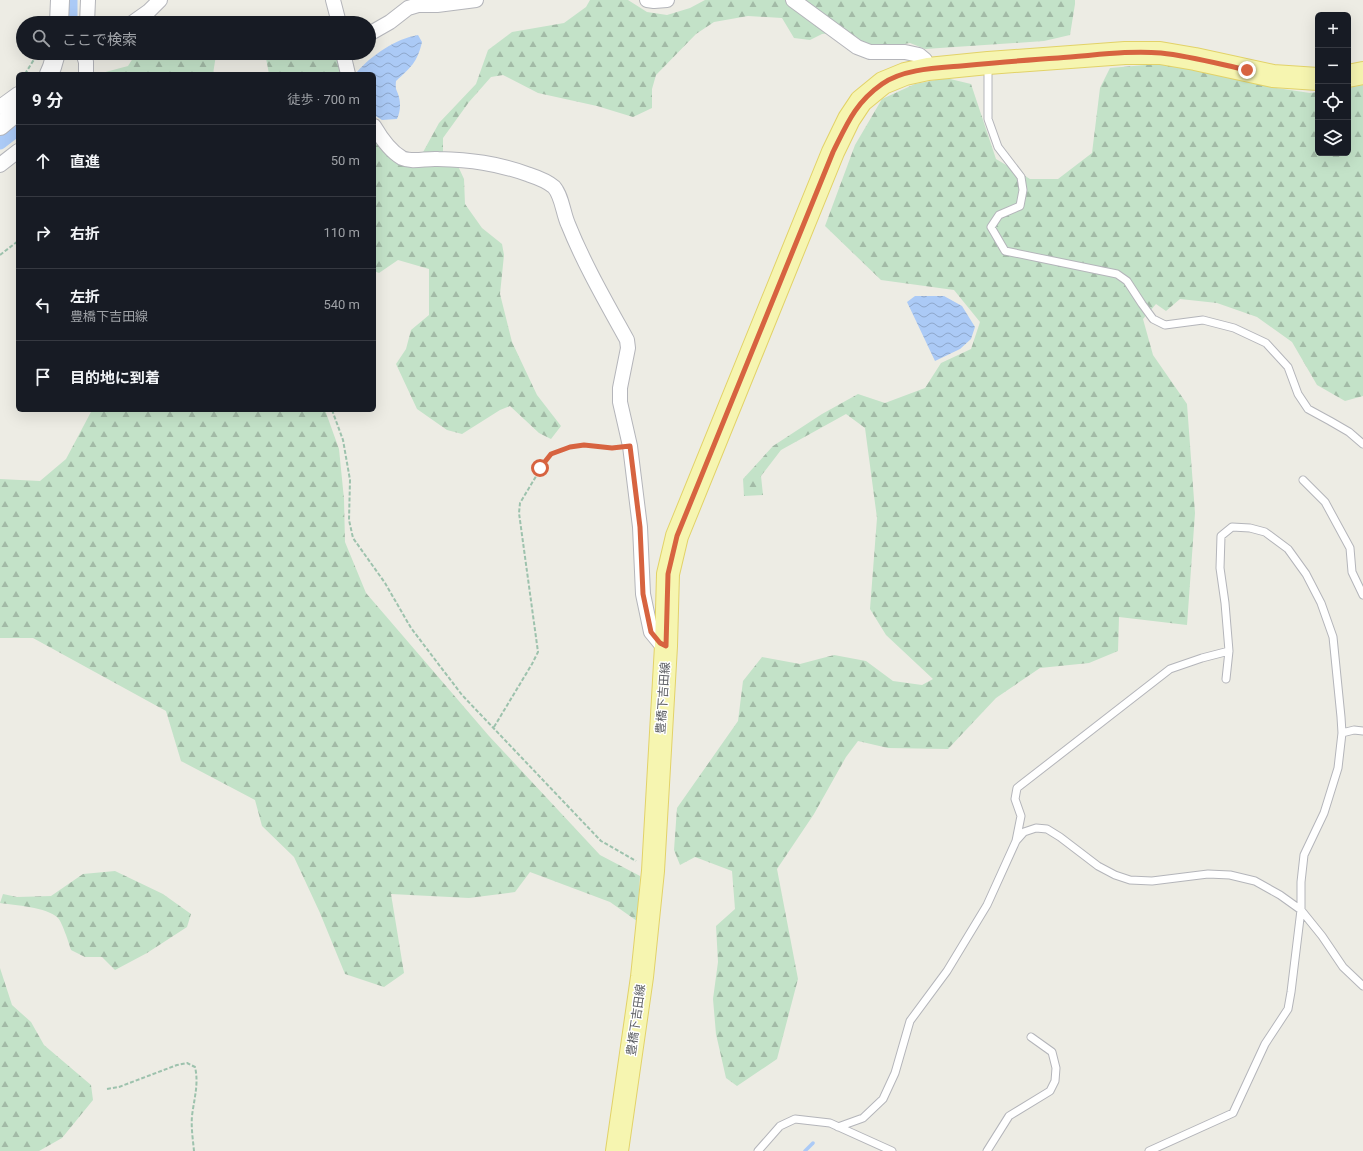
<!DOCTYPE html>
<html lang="ja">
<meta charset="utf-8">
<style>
:root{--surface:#171b24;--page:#20242c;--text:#f1f3f6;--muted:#9ea1a6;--line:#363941}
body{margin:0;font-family:Roboto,"Noto Sans JP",sans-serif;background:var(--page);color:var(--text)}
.controls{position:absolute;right:12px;top:12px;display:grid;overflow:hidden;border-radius:6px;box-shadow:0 4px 16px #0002}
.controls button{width:36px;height:36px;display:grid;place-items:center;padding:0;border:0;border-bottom:1px solid var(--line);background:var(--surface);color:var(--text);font:20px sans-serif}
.stop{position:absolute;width:12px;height:12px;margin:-9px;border:3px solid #d76340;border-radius:50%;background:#fff}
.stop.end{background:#d76340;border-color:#fff;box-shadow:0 1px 4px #0008}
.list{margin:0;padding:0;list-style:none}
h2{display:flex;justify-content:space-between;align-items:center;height:52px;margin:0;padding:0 16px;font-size:17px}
h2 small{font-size:13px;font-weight:400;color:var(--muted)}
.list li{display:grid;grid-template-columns:26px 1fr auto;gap:12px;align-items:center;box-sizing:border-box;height:72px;padding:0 16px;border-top:1px solid var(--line)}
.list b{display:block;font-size:15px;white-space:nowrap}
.list p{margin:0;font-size:13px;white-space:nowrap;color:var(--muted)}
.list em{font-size:13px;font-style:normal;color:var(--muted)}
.icon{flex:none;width:22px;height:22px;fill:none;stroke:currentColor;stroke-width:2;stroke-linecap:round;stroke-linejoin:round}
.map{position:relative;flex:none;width:1363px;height:1151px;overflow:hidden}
.search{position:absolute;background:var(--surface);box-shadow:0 4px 16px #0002;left:16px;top:16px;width:360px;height:44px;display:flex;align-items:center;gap:10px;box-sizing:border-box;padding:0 14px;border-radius:22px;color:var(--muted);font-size:15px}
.panel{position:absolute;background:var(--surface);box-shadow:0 4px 16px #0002;left:16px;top:72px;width:360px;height:340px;border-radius:6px}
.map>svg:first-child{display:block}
.forest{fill:url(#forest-firs)}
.water{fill:url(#water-waves)}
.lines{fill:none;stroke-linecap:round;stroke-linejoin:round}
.stream{stroke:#abcaf6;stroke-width:3.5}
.canal{stroke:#abcaf6;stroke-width:13}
.service-casing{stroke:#b4b5ba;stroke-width:9}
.minor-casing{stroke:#b4b5ba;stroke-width:16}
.tertiary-casing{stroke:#b4b5ba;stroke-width:20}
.primary-casing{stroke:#e2d268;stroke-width:24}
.path{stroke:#9dc2ad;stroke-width:2;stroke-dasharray:4 2;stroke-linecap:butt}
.service{stroke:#fff;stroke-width:7}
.minor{stroke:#fff;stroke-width:14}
.tertiary{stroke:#fff;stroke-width:18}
.primary{stroke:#f6f5b0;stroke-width:22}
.route{stroke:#d76340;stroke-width:5}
.labels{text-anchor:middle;stroke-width:3;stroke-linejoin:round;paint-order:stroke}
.street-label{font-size:12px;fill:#5c5e63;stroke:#fff}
</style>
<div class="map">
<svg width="1363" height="1151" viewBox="0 0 1363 1151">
<defs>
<pattern id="forest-firs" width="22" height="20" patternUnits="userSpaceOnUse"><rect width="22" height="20" fill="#c3e2c8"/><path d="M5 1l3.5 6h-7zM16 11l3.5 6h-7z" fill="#a2baa6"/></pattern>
<pattern id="water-waves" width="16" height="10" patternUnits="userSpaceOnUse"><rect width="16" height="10" fill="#abcaf6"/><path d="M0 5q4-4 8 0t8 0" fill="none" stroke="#8ea7cb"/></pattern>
</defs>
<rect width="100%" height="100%" fill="#edece4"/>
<path class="forest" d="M590 0H628L647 12 667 15 690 8 705 0H1075V4L1070 35 1044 41 925 49 910 43 887 47 863 44 843 32 822 34 810 40 794 38 782 18 748 16 714 22 696 34 656 75 652 89V108L633 117 597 106 538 93 503 75 491 77 469 102 443 138V155L458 166 464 179 465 204 482 228 502 244 504 255 500 294 512 342 537 395 561 426 551 439 539 433 510 406 500 410 462 434 447 430 417 409 396 364 406 349 411 330 429 315V269L398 260 379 273 374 271V133L400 160 422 154 439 123 476 84 488 50 512 32 564 23 586 7Z
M172 53H219L216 55 213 74H98L128 66 135 55H167Z
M265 53H336L343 74H269Z
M1157 64 1203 71 1270 87 1310 93 1318 92V153H1348V88L1363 85V396L1345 401 1317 385 1292 342 1257 317 1217 303 1180 299 1166 311 1156 304 1143 319 1153 355 1187 404 1195 513 1187 625 1119 617 1118 651 1089 663 1040 668 996 698 948 749 888 748 858 741 846 757 814 814 777 869 798 979 777 1059 737 1086 726 1078 716 1034 713 999 718 962 716 926 735 909 732 871 695 857 680 865 674 850 677 808 738 721 743 681 762 657 800 664 834 655 866 661 893 681 922 685 933 679 886 635 870 609 877 518 865 428 846 414 781 450 761 476 763 495 744 496 743 479 773 446 822 414 858 394 885 403 925 388 941 363 971 349 980 322 954 290 881 280 825 226 855 145 882 99 915 84 946 78 971 84 996 159 1030 179H1058L1092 153 1100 88 1110 68Z
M92 410H325L339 449 344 499 345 542 366 593 489 736 600 855 640 876 637 921 610 902 530 872 515 892 469 898 391 894 404 973 384 987 345 974 320 913 294 857 262 826 255 800 181 761 166 711 33 638H0V479L40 481 66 459Z
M115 871 163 894 191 914 187 927 147 953 115 970 102 957H85L71 950C69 943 62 922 58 918 47 907 14 905 0 903L3 894 17 897 51 896 83 874Z
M0 968 12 1005 31 1022 44 1045 91 1085 93 1100 62 1138 39 1151H0Z"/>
<path class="water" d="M418 35 422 42C417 63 411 67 396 81 395 91 397 89 399 97 401 105 400 112 397 119L382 120 374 115V74H357V72C372 55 395 39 418 35Z
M915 296H944L962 306 975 327 971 339 960 349 935 361 907 302Z"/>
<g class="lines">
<path class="stream" d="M805 1151 813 1143"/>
<path class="canal" d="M71 23V0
M0 143 18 129"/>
<defs>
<path id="service" d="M988 65V119L998 147 1021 177 1023 190 1020 206 999 215 991 227 1005 251 1117 274 1127 281 1142 304 1153 319 1165 325 1203 320 1234 328 1266 343 1288 367 1298 394 1308 409 1330 421 1349 432 1363 444
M1303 480 1325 502 1350 548 1352 572 1363 595
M1342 733 1354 730 1363 731
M1016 841 1021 816 1015 799 1017 788 1170 669 1202 658 1229 651
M838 1127 863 1118 883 1099 895 1073 910 1021 947 971 987 905 1016 841 1024 832 1036 828 1047 829 1060 837 1098 866 1115 875 1130 880 1152 881 1208 874 1230 875 1255 881 1280 895 1301 910 1322 936 1343 967 1363 986
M758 1151 780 1126 795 1119 830 1123 892 1151
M987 1151 1009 1116 1050 1091 1055 1081 1056 1068 1052 1052 1031 1037
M1149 1151 1233 1113 1265 1044 1288 1009 1291 992 1301 910V882L1304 855 1324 813 1338 768 1342 733 1341 717 1333 637 1321 603 1306 574 1288 549 1265 532 1250 528 1232 527 1221 536 1220 568 1225 603 1229 651 1226 679"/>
<path id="minor" d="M333 0 339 23
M647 0 654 1 667 0
M793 0 857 47 870 52H905L919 55 925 60 928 69
M87 23 88 0
M132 23 149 11 160 0
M369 34 390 22 408 8 418 5H437L476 0
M83 53 86 62V74
M343 53 348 74
M0 107 18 94
M374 126C381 138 390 151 402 158 413 163 426 158 438 159 471 160 496 163 527 174 536 177 546 180 554 187 562 196 563 213 568 224 584 264 606 302 627 340L628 348 620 388V402L630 446 640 527 643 594 651 632 660 643 666 646
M0 165 18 151"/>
<path id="tertiary" d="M59 23 60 0
M49 74 52 67 56 53
M0 126 18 111"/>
<path id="primary" d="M1348 76 1363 73
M617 1151 642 977 653 871 666 646 668 574 677 536 833 152 849 119 861 101 883 83 905 74 928 69 988 63 1125 53H1160L1195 59 1273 76 1318 79"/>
</defs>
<use href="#service" class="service-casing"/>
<use href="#minor" class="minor-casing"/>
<use href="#tertiary" class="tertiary-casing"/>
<use href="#primary" class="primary-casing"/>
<path class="path" d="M25 74 38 53
M0 255 18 241
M332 410 343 440 350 480 349 520 353 538 385 583 411 628 462 695 601 841 636 861
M494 727 532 664 538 652 519 513 520 503 541 468 551 454 570 447 584 445 617 448
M107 1089 119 1087 177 1065 187 1063 195 1067C199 1084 194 1099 192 1116 191 1128 193 1140 194 1151"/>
<use href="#service" class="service"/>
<use href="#minor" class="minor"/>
<use href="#tertiary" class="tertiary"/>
<use href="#primary" class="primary"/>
</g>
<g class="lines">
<path class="route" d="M540 468 551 454 570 447 584 445 612 448 630 446 640 527 643 594 651 632 660 643 666 646 668 574 677 536 833 152C847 124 855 103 882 84 903 69 936 68 961 66 993 63 1025 60 1058 58 1091 56 1127 50 1161 53 1190 56 1219 64 1247 70"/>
</g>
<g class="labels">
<g class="street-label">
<text transform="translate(663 698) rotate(-86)" y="4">豊橋下吉田線</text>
<text transform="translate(636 1020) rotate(-82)" y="4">豊橋下吉田線</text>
</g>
</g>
</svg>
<div class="controls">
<button>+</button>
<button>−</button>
<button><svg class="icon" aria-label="locate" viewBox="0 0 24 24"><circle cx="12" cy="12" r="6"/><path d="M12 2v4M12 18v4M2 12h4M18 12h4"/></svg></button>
<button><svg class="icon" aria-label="layers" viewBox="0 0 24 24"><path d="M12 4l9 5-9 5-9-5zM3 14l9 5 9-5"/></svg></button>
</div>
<div class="stop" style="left:540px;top:468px"></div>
<div class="stop end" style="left:1247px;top:70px"></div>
<div class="search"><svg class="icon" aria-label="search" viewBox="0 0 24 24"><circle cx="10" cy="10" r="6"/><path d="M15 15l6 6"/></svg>ここで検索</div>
<section class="panel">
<h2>9 分<small>徒歩 · 700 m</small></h2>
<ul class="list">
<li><svg class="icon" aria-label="ahead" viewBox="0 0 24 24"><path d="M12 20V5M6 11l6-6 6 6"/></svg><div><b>直進</b></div><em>50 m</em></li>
<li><svg class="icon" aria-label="right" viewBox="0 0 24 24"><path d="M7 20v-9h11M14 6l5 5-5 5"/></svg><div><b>右折</b></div><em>110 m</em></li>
<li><svg class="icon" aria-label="left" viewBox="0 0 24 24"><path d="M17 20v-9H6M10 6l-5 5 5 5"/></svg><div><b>左折</b><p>豊橋下吉田線</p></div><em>540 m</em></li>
<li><svg class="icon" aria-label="arrive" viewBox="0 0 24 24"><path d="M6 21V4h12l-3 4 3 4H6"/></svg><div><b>目的地に到着</b></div></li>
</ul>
</section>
</div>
